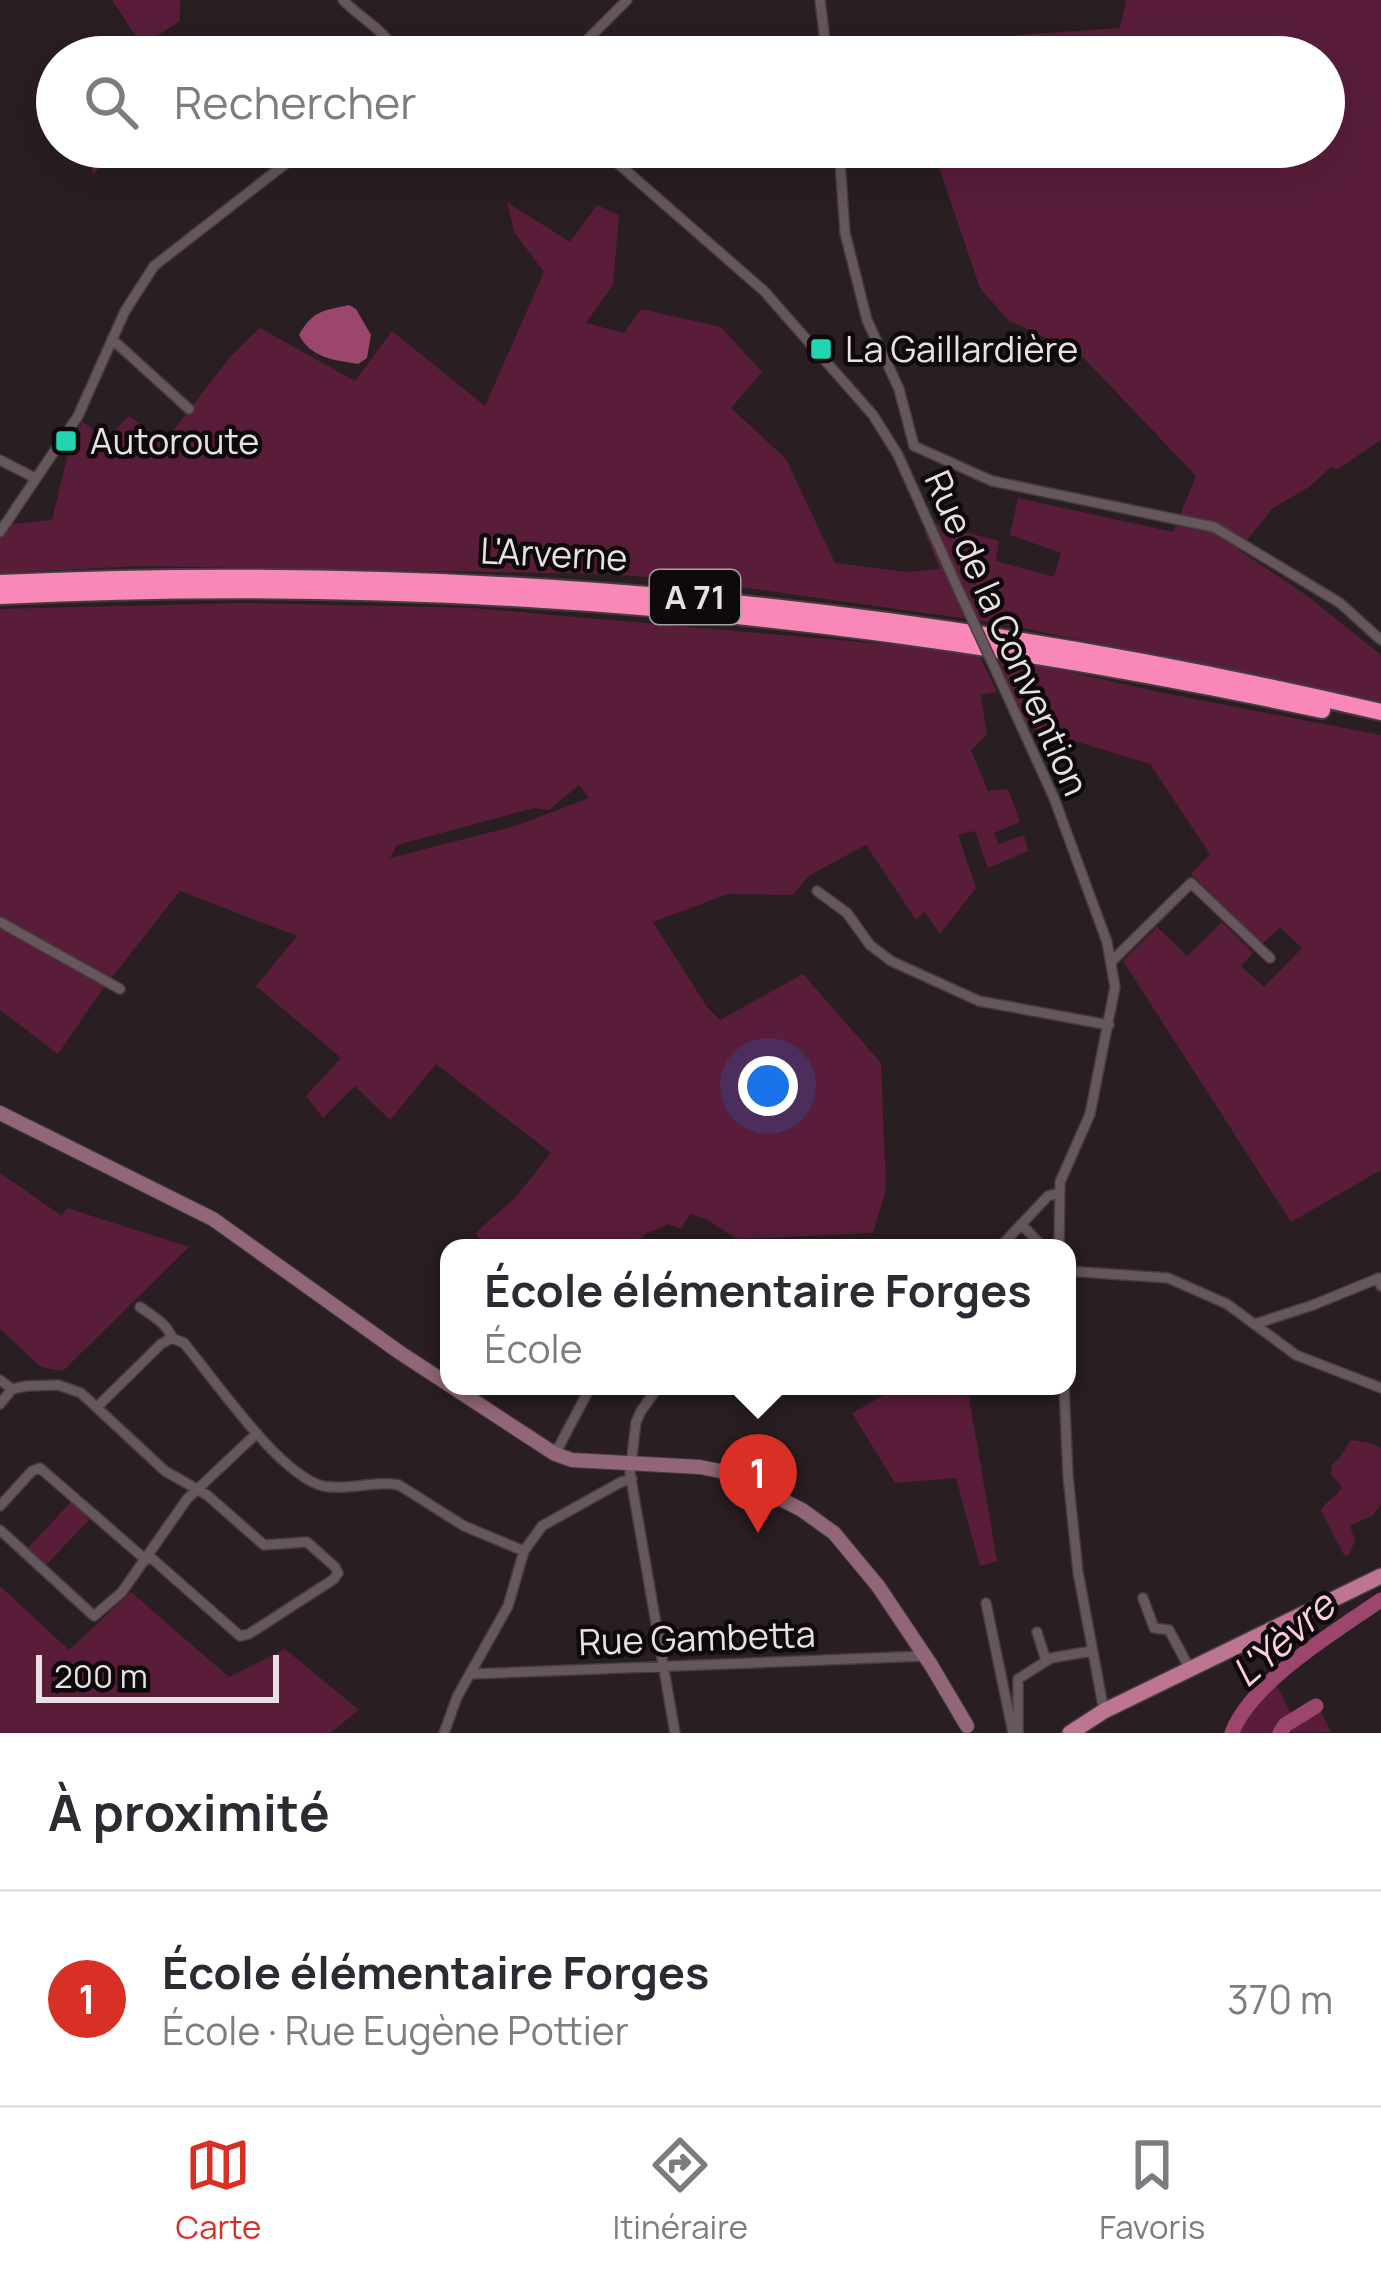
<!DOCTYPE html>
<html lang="fr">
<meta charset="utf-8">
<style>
:root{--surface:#fff;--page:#f2f2f3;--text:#2b2b33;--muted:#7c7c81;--line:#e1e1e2;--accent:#d93025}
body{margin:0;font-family:Manrope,sans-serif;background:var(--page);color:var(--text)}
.scale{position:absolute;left:36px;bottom:30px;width:243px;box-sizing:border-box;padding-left:12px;border:6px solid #e8e1e3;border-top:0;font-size:33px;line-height:42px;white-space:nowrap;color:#e8e1e3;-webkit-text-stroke:9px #0e090b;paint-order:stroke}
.you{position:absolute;left:768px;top:1086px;width:42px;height:42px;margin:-30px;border:9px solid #fff;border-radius:50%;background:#1a73e8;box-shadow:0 0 0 18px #1a73e833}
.badge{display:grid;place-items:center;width:78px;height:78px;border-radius:50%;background:var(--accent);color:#fff;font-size:39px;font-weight:700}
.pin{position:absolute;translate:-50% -99px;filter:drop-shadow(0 3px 6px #0008)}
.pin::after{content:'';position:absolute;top:63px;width:42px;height:36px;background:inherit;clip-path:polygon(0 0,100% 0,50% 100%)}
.popup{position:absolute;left:440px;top:1239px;width:636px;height:156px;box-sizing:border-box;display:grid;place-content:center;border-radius:24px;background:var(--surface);filter:drop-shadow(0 3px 9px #0005);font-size:39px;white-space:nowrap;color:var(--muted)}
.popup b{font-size:45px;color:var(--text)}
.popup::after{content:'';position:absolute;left:50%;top:100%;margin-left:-24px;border:24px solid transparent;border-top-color:var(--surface)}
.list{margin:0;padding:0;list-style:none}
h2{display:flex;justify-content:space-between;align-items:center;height:156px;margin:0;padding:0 48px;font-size:51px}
h2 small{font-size:39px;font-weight:400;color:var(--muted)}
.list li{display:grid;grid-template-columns:78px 1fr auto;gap:36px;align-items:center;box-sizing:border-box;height:216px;padding:0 48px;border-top:3px solid var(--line)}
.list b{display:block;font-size:45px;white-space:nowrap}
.list p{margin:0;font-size:39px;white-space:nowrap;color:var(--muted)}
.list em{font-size:39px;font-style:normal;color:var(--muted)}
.icon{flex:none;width:66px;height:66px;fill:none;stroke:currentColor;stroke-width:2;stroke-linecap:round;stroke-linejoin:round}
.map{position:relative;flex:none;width:1381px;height:1733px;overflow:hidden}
.search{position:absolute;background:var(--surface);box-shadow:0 12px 48px #0002;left:36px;right:36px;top:36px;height:132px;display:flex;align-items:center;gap:30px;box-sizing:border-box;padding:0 42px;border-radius:66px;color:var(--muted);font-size:45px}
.sheet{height:372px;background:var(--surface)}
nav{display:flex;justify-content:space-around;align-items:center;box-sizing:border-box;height:168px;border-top:3px solid var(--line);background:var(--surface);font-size:33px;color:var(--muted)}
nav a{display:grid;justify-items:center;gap:6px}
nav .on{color:var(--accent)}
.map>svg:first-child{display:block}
.green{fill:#591d3a;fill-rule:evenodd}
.water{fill:#9c466d}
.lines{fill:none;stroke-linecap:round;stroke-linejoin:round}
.river{stroke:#9c466d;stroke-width:15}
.street-casing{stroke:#453c40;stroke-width:12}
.secondary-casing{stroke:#453c40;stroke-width:16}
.primary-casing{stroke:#453c40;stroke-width:18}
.highway-casing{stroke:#453c40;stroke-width:20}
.street{stroke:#65575c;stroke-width:9}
.secondary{stroke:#916678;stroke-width:14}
.primary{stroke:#be7493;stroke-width:15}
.highway{stroke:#f988b8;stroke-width:16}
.street-bridge-casing{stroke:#453c40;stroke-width:12;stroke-linecap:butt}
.street-bridge{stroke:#65575c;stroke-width:9}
.poi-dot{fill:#20d5b0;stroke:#0e090b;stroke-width:4.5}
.labels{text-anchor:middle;stroke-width:9;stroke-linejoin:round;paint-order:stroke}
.shield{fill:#0e090b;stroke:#a7a0a2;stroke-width:3}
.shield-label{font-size:33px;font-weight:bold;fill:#e8e1e3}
.poi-label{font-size:36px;fill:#e8e1e3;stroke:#0e090b;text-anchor:start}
.street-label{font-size:36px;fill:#e8e1e3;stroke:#0e090b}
.water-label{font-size:39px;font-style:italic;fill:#ffcde0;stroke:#0e090b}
</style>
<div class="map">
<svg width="1381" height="1733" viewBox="0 0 1381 1733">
<rect width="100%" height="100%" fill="#291e22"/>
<path class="green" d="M112 0H180V21L142 46Z
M1126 0H1381V440L1338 469 1331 467 1309 487 1273 508 1239 550 1306 595 1381 655V702L1003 624 698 581 607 574 141 566 0 573V525L52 520 68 454 82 421 106 440 129 416 165 441 231 356 260 328 355 381 392 331 485 406 544 272 514 232 507 202 570 242 597 205 619 215 613 285 586 323 624 333 641 309 721 327 762 372 731 408 786 459 835 563 907 572 940 569 924 531 936 524 999 541 996 561 1054 577 1061 553 1010 535 1018 498 1173 532 1196 476 1079 353 1008 320 980 288 935 156 939 147H1324V57H994L1015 35 1120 28Z
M86 147H127L93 174Z
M243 603 473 608 896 645 979 655 997 692 981 695 987 735 971 750 988 791 1008 789 1020 822 994 833 999 844 1024 835 1028 851 988 868 975 831 958 835 976 888 940 934 924 911 916 920 866 845 810 875 792 895 728 894 653 922 707 1007 720 1020 803 974 881 1063 886 1189 873 1233 737 1239 704 1218 690 1214 681 1229 668 1224 644 1235 637 1248H488L475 1233 515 1198 551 1153 436 1064 390 1120 355 1086 323 1118 306 1096 341 1058 256 986 297 936 180 891 102 990 58 1054 0 1010V609ZM579 785 589 798 515 826 390 858 397 845 534 808 549 810Z
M996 655 1159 692 1381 735V1170L1291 1222 1123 961 1157 927 1187 956 1222 922 1253 953 1241 966 1264 987 1302 948 1280 927 1262 944 1191 874 1210 854 1150 764 1026 726Z
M0 1173 62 1216 67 1208 189 1247 63 1371 41 1367 0 1329Z
M900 1386H967L997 1561 980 1566 956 1478 895 1483 852 1413Z
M1351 1440 1371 1443 1381 1448V1504L1373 1515 1350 1526 1355 1541 1348 1556 1344 1555 1321 1511C1326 1500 1337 1497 1342 1487L1331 1474V1466L1340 1457Z
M72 1501 90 1519 45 1566 27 1549Z
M0 1586 69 1650 131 1592 229 1677 285 1649 359 1710 330 1733H0Z
M1277 1686 1291 1714 1314 1699 1331 1732 1240 1733 1253 1708Z"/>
<path class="water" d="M349 305 356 309 371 335 367 358 358 364C334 360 311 358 299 335 313 310 323 311 349 305Z"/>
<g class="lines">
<path class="river" d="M1232 1733C1251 1682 1337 1630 1381 1600
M1280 1733 1285 1725 1316 1706"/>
<defs>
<path id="street" d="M343 0C363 21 387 30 398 57
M820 0 827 57
M570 57 627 0
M599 147 764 291 873 415 898 455 959 591
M839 147 845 233 867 320 899 389 914 446
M112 339 189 409
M914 446 992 481 1214 527 1340 603 1381 640
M0 460 35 478
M0 532 78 416 125 311 154 266 307 147
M997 673 1054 798 1107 942 1115 987 1090 1114 1060 1182 1059 1248
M817 891 847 913 870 945 891 961 979 1001 1109 1025
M0 922 120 989
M1112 961 1191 883 1270 958
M1021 1224 1044 1248
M999 1248 1048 1196 1058 1193
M1067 1271 1168 1278 1227 1304 1296 1355 1381 1388
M140 1307C151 1315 168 1324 172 1338L184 1343C214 1379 280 1476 323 1486 349 1491 374 1480 399 1485L464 1526 524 1551
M1255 1324 1313 1305 1379 1278 1381 1286
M0 1380 12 1389 27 1386 58 1385 81 1393 165 1471 207 1495 264 1545 307 1542 335 1567 338 1573 334 1579 249 1634 240 1636 149 1556
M659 1386 641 1411 636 1422 630 1473 675 1733
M1064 1386 1068 1476 1078 1572 1104 1711
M0 1404 12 1389
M97 1407 161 1344 172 1338
M555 1454 591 1386
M0 1506 32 1471 40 1468 146 1560
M0 1530 94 1616 122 1592 187 1499 257 1433
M1143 1598 1154 1628 1169 1630 1190 1669
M986 1603 1013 1733
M1037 1632 1046 1661
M471 1674 925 1656
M444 1733 457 1697 508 1606 524 1551 542 1526 621 1482 632 1479
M1018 1733V1679L1051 1658 1092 1651"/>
<path id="secondary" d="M0 1113 213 1219 399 1352 555 1454 572 1460 700 1467 730 1473 802 1510 834 1533 878 1586 931 1665 967 1726"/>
<path id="primary" d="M1070 1733 1104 1711 1381 1576"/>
<path id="highway" d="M0 583C472 562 921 604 1381 712
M0 596C449 574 883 615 1322 710"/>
</defs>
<use href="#street" class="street-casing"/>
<use href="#secondary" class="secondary-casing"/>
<use href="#primary" class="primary-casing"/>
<use href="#highway" class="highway-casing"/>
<use href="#street" class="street"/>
<use href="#secondary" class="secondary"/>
<use href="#primary" class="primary"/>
<use href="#highway" class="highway"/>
<defs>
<path id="street-bridge" d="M959 591 997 673"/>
</defs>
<use href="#street-bridge" class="street-bridge-casing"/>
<use href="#street-bridge" class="street-bridge"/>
</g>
<g class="poi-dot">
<rect x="809" y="337" width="24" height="24" rx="6"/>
<rect x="54" y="429" width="24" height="24" rx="6"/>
</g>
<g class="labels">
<rect class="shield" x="650" y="570" width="90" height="54" rx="9"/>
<g class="shield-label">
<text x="695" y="609">A 71</text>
</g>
<g class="poi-label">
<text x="845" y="362">La Gaillardière</text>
<text x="90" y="454">Autoroute</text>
</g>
<g class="street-label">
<text transform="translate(554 554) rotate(3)" y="13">L'Arverne</text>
<text transform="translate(1007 633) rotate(66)" y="13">Rue de la Convention</text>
<text transform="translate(697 1638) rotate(-2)" y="13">Rue Gambetta</text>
</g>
<g class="water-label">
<text transform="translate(1283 1639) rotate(-41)" y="14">L'Yèvre</text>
</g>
</g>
</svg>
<div class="scale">200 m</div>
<div class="you"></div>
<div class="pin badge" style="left:758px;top:1533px">1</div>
<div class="popup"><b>École élémentaire Forges</b>École</div>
<div class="search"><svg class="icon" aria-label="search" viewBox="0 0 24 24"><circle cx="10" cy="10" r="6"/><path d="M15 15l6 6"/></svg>Rechercher</div>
</div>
<section class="sheet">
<h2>À proximité<small></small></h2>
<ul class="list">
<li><span class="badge">1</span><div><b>École élémentaire Forges</b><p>École · Rue Eugène Pottier</p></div><em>370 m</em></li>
</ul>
</section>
<nav>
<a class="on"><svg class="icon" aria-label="map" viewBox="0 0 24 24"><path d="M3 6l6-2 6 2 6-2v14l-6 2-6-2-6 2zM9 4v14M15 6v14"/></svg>Carte</a>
<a><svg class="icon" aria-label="directions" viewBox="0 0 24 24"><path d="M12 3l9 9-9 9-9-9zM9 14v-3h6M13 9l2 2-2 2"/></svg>Itinéraire</a>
<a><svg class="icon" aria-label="saved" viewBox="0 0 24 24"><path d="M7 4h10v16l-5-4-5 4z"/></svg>Favoris</a>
</nav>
